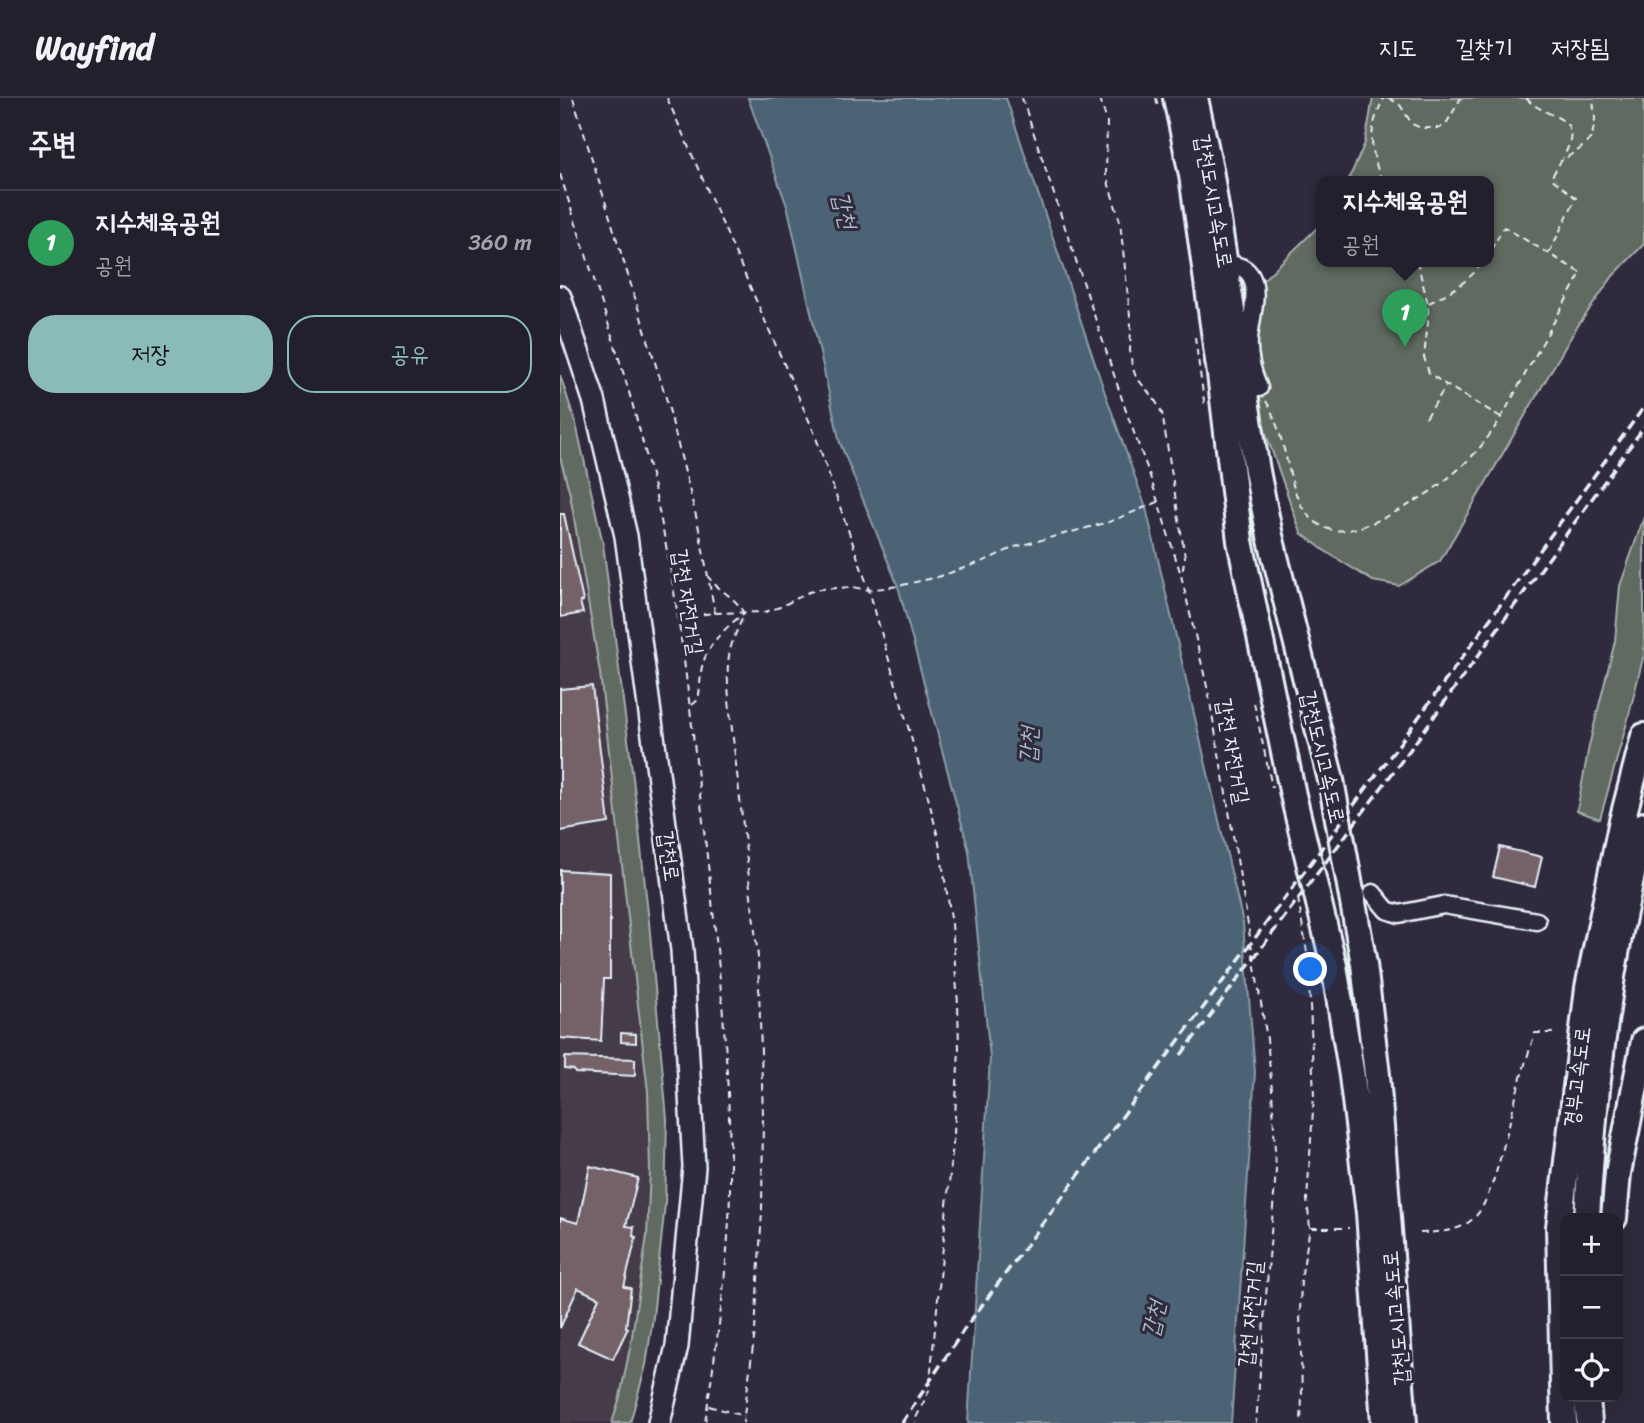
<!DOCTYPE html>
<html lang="ko">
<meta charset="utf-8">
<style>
:root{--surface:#23202e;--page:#2f2d3a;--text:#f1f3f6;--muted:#a3a3aa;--line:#403e4a;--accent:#8bbbb9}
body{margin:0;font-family:Sriracha,"Poor Story",sans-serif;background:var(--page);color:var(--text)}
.controls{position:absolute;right:21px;bottom:21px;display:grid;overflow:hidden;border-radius:14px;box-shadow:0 7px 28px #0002}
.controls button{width:63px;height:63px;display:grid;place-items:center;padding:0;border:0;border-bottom:2px solid var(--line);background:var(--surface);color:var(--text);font:35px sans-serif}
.you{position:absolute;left:751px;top:872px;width:24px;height:24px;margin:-18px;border:5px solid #fff;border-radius:50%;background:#1a73e8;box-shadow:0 0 0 10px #1a73e833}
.badge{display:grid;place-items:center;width:46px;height:46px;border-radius:50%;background:var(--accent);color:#fff;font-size:23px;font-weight:700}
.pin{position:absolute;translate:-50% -58px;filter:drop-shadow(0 2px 4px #0008)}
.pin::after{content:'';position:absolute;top:37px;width:24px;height:21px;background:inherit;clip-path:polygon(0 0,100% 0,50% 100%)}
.popup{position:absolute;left:756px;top:78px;width:178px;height:91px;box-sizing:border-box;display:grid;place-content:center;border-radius:14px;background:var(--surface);filter:drop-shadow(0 2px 5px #0005);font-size:23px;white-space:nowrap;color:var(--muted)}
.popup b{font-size:26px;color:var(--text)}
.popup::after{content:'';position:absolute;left:50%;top:100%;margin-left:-14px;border:14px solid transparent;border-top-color:var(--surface)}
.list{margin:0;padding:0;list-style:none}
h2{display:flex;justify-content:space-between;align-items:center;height:91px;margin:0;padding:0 28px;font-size:30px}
h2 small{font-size:23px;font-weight:400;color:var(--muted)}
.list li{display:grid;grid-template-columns:46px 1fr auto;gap:21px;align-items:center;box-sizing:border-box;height:105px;padding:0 28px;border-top:2px solid var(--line)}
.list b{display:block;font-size:26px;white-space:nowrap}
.list p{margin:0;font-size:23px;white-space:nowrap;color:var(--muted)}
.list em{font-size:23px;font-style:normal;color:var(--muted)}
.actions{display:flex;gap:14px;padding:21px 28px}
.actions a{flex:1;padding:16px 0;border:2px solid var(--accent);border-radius:28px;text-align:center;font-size:24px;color:var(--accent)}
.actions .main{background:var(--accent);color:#111}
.icon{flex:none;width:38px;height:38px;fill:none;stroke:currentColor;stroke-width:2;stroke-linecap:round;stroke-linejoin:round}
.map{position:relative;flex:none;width:1084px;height:1325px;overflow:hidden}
header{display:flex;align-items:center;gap:42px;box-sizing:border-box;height:98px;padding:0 35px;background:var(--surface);border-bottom:2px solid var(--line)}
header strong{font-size:33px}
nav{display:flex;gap:38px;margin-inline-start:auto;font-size:24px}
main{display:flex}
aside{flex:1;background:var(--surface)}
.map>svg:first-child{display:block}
.built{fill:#443b4a}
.green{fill:#606b60;stroke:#a4aeac;stroke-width:2}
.water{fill:#4c6475;stroke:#8a9ca9;stroke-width:2}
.building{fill:#756269;stroke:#e8f1f8;stroke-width:2}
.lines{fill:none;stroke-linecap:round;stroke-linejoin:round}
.minor-casing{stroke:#e8f1f8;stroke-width:21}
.major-casing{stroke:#e8f1f8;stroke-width:26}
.highway-casing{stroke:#e8f1f8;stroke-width:30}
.path{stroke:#e8f1f8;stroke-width:2;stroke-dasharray:7 5;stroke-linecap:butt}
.minor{stroke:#2f2a3d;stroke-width:16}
.major{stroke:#2f2a3d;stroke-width:21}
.highway{stroke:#2f2a3d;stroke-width:24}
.rail{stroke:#e8f1f8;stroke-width:3.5;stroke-dasharray:10 5;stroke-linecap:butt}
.labels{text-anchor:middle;stroke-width:6;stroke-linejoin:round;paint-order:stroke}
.street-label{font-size:21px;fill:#e8f1f8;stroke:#2f2a3d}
.water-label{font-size:23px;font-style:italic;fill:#aab9c4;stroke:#2f2a3d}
</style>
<header>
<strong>Wayfind</strong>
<nav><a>지도</a><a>길찾기</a><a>저장됨</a></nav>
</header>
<main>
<aside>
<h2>주변<small></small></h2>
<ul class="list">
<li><span class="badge" style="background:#2e9e5b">1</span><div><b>지수체육공원</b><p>공원</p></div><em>360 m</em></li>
</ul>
<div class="actions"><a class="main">저장</a><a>공유</a></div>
</aside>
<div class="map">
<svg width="1084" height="1325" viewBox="0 0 1084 1325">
<rect width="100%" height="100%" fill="#2f2a3d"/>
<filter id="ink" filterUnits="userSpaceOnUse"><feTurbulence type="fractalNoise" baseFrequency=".0143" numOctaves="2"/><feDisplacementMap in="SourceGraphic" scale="14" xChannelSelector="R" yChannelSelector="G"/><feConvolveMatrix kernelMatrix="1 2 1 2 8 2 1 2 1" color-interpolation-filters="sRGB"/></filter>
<g filter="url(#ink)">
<path class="built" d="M0 359 10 396 40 575 88 994 90 1073 87 1138 71 1245 60 1299 52 1325H0Z"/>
<path class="green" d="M813 0H1084V146L1053 178 1015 232 880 463 839 488 813 483 765 453 741 435 694 302 681 230 701 184 761 126V163H929V83H788L805 45Z
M0 277 16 326 43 446 75 696 89 824 107 1021 105 1106 93 1219 86 1267 70 1325H52L60 1299 71 1245 87 1138 90 1073 88 994 40 575 10 396 0 359Z
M1084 419V556L1068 621 1040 721 1017 713 1029 648 1055 543 1060 488Z"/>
<path class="water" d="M188 0H446L545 295 586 410 683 825 695 974 671 1325H408L430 960 409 753 338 488 280 345 228 111Z"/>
<path class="building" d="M0 416H4L23 503 20 504 23 515 0 519Z
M32 588 49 725 0 733V591Z
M940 749 982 759 975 789 933 779Z
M0 772 50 775V881H44L41 943 0 940Z
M61 935 76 936V945L61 944Z
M5 959 75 961V978L15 975 14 972 5 971Z
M30 1068 78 1080 66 1128 74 1129 73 1138 76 1139 64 1189 71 1190 66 1229 68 1230 53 1261 18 1245 39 1200 18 1190 0 1230V1120L18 1125Z"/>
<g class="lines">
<defs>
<path id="minor" d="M665 166C710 167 691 213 689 241 688 258 692 274 699 290
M813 795 827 812 839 816 884 807 977 823"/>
<path id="major" d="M0 199 34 302 66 438 122 852 134 1069 117 1248 99 1325"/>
<path id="highway" d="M616 0 632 77 660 276 680 443 733 697 774 868 792 978 809 1115 824 1325
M635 0 650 71 697 373 710 438 771 682 804 866 817 977 844 1325
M1027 1120C1034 985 1050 858 1084 727
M1054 1120 1058 1075 1084 943
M1027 1299 1029 1325
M1004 1325 999 1129 1028 890 1061 727 1084 638"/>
</defs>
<use href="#minor" class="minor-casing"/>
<use href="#major" class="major-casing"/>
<use href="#highway" class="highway-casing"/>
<path class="path" d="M13 0 107 303 138 426 155 515
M107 0 254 334 309 492 367 695 378 739 392 826 398 906 399 952 394 1035 369 1293 356 1320V1325
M462 0 567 316 589 375 621 477 648 593 667 701 707 941 712 992 716 1072 696 1325
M540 0 547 24 546 77 560 123 571 227 570 252 572 268 576 279 595 302 602 315 625 459 622 476
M596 0 598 9
M829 0 840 7 852 26 861 30H880L886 26 901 0
M966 0C988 24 1027 14 1003 60
M0 76C35 187 75 298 99 413 119 506 129 602 140 697 155 828 171 958 170 1090 169 1169 156 1248 145 1325
M822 83C809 50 808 31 824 0
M989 155 1016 100 991 80 1001 63 1020 51 1032 39 1035 21 1033 0
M857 163 868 206V224L864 259 869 275 886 287 941 319
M869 205C893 192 906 186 924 163
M635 239 645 310
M706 303C716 320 722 343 727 363 733 387 737 413 760 427 778 439 803 429 821 421 857 405 889 383 916 354 936 332 950 304 964 278 983 244 1002 209 1021 175L944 129 929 155
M866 320 886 288
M147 477C157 493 176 498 184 516 179 529 171 543 169 558 166 576 169 596 170 614L198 859 203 1017 202 1113 195 1233 183 1325
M119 519 155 515 205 514 220 509 249 494 261 491 293 489 309 492 338 488 378 479 424 463 455 449 549 424 598 404
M694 605 712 689
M132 607 138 602C140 593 140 584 141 574 145 548 163 532 183 516
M738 800 748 861 754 997 747 1102 750 1130 741 1181 740 1215 742 1298 741 1325
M751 1130H789
M860 1135C880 1134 900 1134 915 1119 936 1098 952 1008 962 976 966 962 971 948 975 935H995
M149 1308 184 1318"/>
<use href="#minor" class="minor"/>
<use href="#major" class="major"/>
<use href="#highway" class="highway"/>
<path class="rail" d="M621 957 849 653 1084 329
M342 1325 405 1230 840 645 1084 309"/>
</g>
</g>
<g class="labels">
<g class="street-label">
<text transform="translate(654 103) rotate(80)" y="7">갑천도시고속도로</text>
<text transform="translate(128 504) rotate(81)" y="7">갑천 자전거길</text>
<text transform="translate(673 653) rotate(80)" y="7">갑천 자전거길</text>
<text transform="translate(763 659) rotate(77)" y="7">갑천도시고속도로</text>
<text transform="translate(109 758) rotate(82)" y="7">갑천로</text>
<text transform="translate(1017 979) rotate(-83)" y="7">경부고속도로</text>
<text transform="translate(690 1216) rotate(-85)" y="7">갑천 자전거길</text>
<text transform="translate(836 1220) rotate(-95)" y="7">갑천도시고속도로</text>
</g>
<g class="water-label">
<text transform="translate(285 112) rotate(76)" y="8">갑천</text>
<text transform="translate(468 647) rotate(-87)" y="8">갑천</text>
<text transform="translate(593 1221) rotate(-77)" y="8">갑천</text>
</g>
</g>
</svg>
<div class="controls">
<button>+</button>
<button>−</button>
<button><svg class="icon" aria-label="locate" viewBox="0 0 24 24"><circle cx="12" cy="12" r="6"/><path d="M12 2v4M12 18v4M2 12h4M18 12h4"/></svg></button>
</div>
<div class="you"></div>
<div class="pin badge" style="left:845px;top:249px;background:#2e9e5b">1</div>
<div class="popup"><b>지수체육공원</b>공원</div>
</div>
</main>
